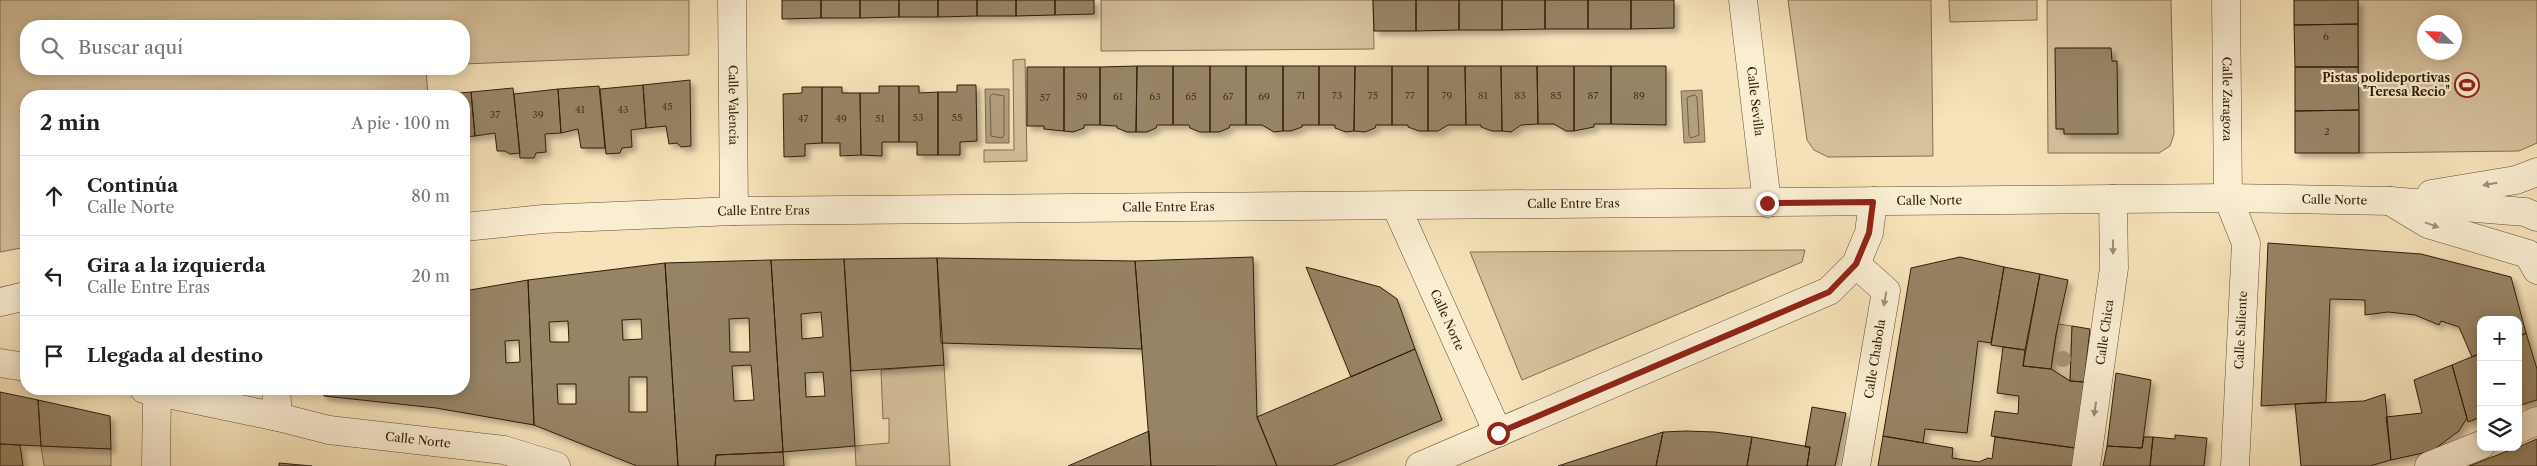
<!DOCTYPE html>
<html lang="es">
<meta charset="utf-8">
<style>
:root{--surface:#fff;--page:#f6f6f6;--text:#202124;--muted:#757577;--line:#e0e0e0}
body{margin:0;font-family:"Libre Caslon Text",serif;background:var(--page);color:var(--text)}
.controls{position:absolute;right:15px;bottom:15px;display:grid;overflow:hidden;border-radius:10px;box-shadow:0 2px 12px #0003}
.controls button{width:45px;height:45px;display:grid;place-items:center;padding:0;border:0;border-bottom:1px solid var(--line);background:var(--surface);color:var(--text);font:25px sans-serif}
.compass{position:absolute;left:2417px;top:15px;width:45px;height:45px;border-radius:50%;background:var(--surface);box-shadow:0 2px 12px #0003;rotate:294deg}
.stop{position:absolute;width:15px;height:15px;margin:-11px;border:4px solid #8f2418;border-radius:50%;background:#fff}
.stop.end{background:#8f2418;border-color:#fff;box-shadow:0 1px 5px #0008}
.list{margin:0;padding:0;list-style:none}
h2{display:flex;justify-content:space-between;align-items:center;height:65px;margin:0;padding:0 20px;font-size:21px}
h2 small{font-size:16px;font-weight:400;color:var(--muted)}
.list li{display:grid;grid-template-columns:32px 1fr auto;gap:15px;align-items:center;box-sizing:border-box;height:80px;padding:0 20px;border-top:1px solid var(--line)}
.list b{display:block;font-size:19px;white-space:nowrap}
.list p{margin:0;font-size:16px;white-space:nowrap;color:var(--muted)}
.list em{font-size:16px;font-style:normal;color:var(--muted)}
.icon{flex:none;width:28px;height:28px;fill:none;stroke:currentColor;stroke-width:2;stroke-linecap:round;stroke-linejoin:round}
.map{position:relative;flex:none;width:2537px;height:466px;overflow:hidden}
.search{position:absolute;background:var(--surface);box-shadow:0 2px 12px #0003;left:20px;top:20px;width:450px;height:55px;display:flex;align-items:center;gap:12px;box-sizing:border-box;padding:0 18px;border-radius:20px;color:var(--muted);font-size:19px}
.panel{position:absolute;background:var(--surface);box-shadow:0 2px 12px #0003;left:20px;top:90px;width:450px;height:305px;border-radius:20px}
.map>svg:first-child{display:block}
.green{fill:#d5c19c;stroke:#826f52;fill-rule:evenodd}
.water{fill:#b3a07d;stroke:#7e6c4e}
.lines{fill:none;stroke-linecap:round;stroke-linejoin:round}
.shore{stroke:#705e42;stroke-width:1}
.building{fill:#978465;stroke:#2e1d08;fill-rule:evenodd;filter:url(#shadow)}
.minor-casing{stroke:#604e34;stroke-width:29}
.tertiary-casing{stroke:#604e34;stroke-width:29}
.minor{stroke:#faedd2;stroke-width:28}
.tertiary{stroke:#faedd2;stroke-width:28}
.tree{fill:#a49170}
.oneway{fill:#9e8f77}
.route{stroke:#8f2418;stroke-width:6}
.labels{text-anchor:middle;stroke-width:4.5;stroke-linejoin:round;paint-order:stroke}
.number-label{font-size:10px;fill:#48371f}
.poi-label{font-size:12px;font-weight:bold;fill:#2e1d08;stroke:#faedd2;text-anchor:end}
.street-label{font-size:12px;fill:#2e1d08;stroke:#faedd2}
</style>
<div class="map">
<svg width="2537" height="466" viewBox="0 0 2537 466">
<defs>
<filter id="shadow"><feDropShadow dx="4.5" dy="4.5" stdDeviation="2.5" flood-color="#0004"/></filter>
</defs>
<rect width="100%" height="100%" fill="#f7e3ba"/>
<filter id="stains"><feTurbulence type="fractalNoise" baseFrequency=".004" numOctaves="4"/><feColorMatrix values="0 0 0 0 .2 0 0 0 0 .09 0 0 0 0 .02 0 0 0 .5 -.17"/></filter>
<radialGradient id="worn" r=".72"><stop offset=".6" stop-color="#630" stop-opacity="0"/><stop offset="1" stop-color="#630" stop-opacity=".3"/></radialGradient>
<path class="green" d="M0 0H689V55L464 64V26H26V69H426L428 96H26V247L0 252Z
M1101 0H1373L1374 49 1101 51Z
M1788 0H1931L1933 156 1828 157 1814 150 1807 140Z
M1949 0H2037V20L1950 22Z
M2047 0H2171L2174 134 2170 146 2159 153H2048Z
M2358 0H2537V143L2519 151 2359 153ZM2424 22H2454V52H2424Z
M1025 59 1027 161 984 162V150H1014L1013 60Z
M1805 250 1802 262 1522 380 1470 252Z
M2058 324 2072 326 2070 381 2051 369Z
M944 365 950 466H856L855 446 889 443V418L883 419 881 370Z
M41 446 111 449V466H44Z"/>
<path class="water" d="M985 89H1009V143H986Z
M1702 90 1705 142 1684 143 1681 91Z"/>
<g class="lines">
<path class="shore" d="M993 94 1004 96V135L1002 138 991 136 990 97Z
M1695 95 1697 97 1699 135 1691 138 1689 135 1687 98Z"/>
</g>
<path class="building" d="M782 0H821V18L782 19Z
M821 0H860V18H821Z
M860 0H899V17L860 18Z
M899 0H938V17H899Z
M938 0H977V16L938 17Z
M977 0H1016V16H977Z
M1016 0H1055V15L1016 16Z
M1055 0H1094V14L1055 15Z
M1373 0H1416V31H1374Z
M1416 0H1459V30L1416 31Z
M1459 0H1502V30H1459Z
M1502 0H1545V29L1502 30Z
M1545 0H1588V29H1545Z
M1588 0H1631V29H1588Z
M1631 0H1674V28L1631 29Z
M2294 0H2358V24L2294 25Z
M2358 24V67H2295L2294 25Z
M2055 48H2111L2112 61H2117L2118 134H2064V129H2056Z
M1137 66 1136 132H1127L1117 128V126L1100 125V67Z
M1137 66H1173V125H1157L1156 128 1147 132H1136Z
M1173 66H1210V132H1200L1190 128 1189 125H1173Z
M1210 66H1246V125H1230L1229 128 1219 132H1210Z
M1246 66H1283V131L1274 132 1262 125H1246Z
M1283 66H1319V125H1302V127L1291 131H1283Z
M1319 66H1355L1354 131 1346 132 1335 128V125H1319Z
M1355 66H1392V125H1376L1375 128 1365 132 1354 131Z
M1392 66H1428V131H1419L1408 127V125H1392Z
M1428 66H1465L1466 125H1448L1438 131H1428Z
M1465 66H1501L1502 131H1492L1481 127V125H1466Z
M1501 66H1537L1538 124 1521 125 1511 132 1502 131Z
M1537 66H1574V131H1566L1554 124H1538Z
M1574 66H1611V124H1594V127L1574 131Z
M1611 66H1666V125L1611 124Z
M1027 67H1064V131L1044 129V126H1027Z
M1064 67H1100V125H1084V128L1073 132 1064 131Z
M2295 67H2358L2359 110 2295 111Z
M690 80 691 146 681 147 677 143 669 144 666 126 646 128 643 85Z
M643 85 646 128 631 130 632 147 622 148 620 153 606 154 600 89Z
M957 85H976L977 141 960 142V155H938V92H957Z
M599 86 605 148H581L578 129 561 133 558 89Z
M879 86H899V142H882V156L861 155 860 93H879Z
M899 86H919V93L938 92V155H917V142H899Z
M802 87H822V143L805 144V156L784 157 783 94 802 93Z
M822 87H842V93H860L861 155 840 156V143H822Z
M513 88 520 153 510 154 505 151H497L495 133 475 136 471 92Z
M558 89 561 133 545 134 546 152 536 153 534 158H520L514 94Z
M471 92 475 136 464 137V96H428Z
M2359 110V153H2295V111Z
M2268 243 2421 254 2511 277 2526 333 2518 337V320H2481V353L2472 357 2459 327 2441 321 2439 325 2415 315 2388 312 2365 315V300L2330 299 2326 402 2261 406Z
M1253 257 1257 417 1277 466H1151L1135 261Z
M1960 257 2004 267 1991 343 1978 341 1967 433 1925 429 1923 443 1883 436 1911 268Z
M937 258 1135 261 1142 349 941 343Z
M937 258 944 365 851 371 844 259Z
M844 259 855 446 783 452 771 260ZM821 312 823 337 802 339 801 314ZM823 372 825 396 806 397 805 373Z
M771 260 783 452 716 455 715 466H678L665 263ZM749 318 750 352H730L729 319ZM751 365 754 400 734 401 732 366Z
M665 263 678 466H637L534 425 528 280ZM641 319 642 339 623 340 622 320ZM568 321 569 342H550L549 322ZM629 377H647V412H629ZM557 384H576V404H558Z
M1306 267 1380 287 1397 299 1415 349 1351 377Z
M2004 267 2040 274 2025 350 1991 345Z
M2040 274 2068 280 2056 334 2051 369 2023 366Z
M528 280 534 425 436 408 324 396 323 389H464V377L467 376 466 358H464V347H466L464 291ZM519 340 520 362 506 363 505 341Z
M2072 326 2090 329 2084 382 2070 381Z
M2526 333 2537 369V400L2518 406V337Z
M2003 347 2025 350 2023 366 2051 369 2070 381 2084 382 2075 448 1991 436 1995 411 2018 414 2019 396 1997 393Z
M1415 349 1442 420 1332 466H1277L1257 417Z
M2481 353V417L2468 422 2452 365Z
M2452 365 2467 418 2459 431 2432 451 2391 460 2386 417 2422 413 2414 380Z
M2116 373 2151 380 2142 448 2107 446Z
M0 392 38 400 41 446 0 444Z
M2385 394 2391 460 2370 466H2301L2295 404 2364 401Z
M38 400 110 416 111 449 41 446Z
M1812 407 1846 413 1835 466H1807L1810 447H1805Z
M1149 431 1151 466H1068Z
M1686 431 1715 432 1752 437 1747 466H1656L1663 432Z
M1663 432 1656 466H1558L1570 462Z
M2175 435 2207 438 2204 466H2150L2153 437 2175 439Z
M1883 436 1953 448 1952 458 1979 462 1988 458 1992 459 1995 437 2075 448 2073 466H1878Z
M1752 437 1810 447 1807 466H1747Z
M2144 437H2153L2150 466H2103L2107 446 2142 448Z
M2537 439V466H2469L2518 447Z
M0 444 20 445 23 466H0Z
M783 452 784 466H715L716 455Z
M279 463 312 466H279Z"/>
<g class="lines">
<defs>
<g id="minor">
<path id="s1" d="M732 0 734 211"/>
<path id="s2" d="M1743 0 1767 203"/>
<path id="s3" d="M2226 0 2228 198 2246 243 2235 466"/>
<path d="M2390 201 2428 224 2528 254 2537 270"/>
<path id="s4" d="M1396 206 1498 433"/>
<path d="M1856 264 1886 291 1856 466"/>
<path d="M0 363 26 367"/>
<path id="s5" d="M144 389 278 417 329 430 504 450 556 466"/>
<path d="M276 389 278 417"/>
<path d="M2518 429 2537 421"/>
<path d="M156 466 157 391"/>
<path d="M1420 466 1829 291 1856 264 1869 233 1873 201"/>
<path id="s6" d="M2086 466 2114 268 2113 199"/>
<path d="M2429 466 2481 445"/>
</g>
<g id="tertiary">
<path d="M2431 194 2516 180 2537 172"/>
<path id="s7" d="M464 227 543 219 734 211 2228 198 2390 201 2525 212 2537 217"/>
<path d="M0 302 26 296"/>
</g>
</defs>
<use href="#minor" class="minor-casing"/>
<use href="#tertiary" class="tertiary-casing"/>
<use href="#minor" class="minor"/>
<use href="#tertiary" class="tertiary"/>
</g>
<circle class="tree" cx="2063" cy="359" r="8"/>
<defs><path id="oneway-solid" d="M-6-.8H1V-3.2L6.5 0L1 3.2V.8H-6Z" transform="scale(1.25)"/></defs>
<g class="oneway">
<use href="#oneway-solid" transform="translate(2490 184) rotate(170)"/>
<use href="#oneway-solid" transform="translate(2432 225) rotate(20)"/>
<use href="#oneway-solid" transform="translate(2113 247) rotate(90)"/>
<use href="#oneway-solid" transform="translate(1885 299) rotate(100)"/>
<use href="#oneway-solid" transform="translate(2095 409) rotate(98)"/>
</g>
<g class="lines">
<path class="route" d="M1498 433 1829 292 1856 264 1869 233 1873 202 1767 203"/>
</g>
<defs>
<symbol id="stadium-ring" viewBox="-11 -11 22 22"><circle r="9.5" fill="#faedd2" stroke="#8f2418" stroke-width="1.5"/><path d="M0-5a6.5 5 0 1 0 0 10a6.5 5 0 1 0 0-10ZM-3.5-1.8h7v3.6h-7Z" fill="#8f2418"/></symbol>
</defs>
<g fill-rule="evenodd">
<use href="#stadium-ring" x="2453" y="71" width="28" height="28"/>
</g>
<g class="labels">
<g class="number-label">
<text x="2326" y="40">6</text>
<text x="1301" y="99">71</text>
<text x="1337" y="99">73</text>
<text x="1373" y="99">75</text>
<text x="1410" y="99">77</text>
<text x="1447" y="99">79</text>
<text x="1483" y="99">81</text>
<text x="1520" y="99">83</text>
<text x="1556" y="99">85</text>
<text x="1593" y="99">87</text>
<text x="1639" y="99">89</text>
<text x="1082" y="100">59</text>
<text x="1118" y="100">61</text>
<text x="1155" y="100">63</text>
<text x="1191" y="100">65</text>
<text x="1228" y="100">67</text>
<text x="1264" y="100">69</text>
<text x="1045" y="101">57</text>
<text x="667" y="110">45</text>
<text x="580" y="113">41</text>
<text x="623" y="113">43</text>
<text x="495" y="118">37</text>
<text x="538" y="118">39</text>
<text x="918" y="121">53</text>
<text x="957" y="121">55</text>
<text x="803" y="122">47</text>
<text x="841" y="122">49</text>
<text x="880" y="122">51</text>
<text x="2327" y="135">2</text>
</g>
<g class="poi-label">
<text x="2450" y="82">Pistas polideportivas<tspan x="2450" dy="14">"Teresa Recio"</tspan></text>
</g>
<g class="street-label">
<text dy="4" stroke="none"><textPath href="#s3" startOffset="99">Calle Zaragoza</textPath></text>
<text dy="4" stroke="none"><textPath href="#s2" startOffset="102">Calle Sevilla</textPath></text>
<text dy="4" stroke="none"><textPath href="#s1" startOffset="105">Calle Valencia</textPath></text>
<text dy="4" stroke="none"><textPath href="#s7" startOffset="1466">Calle Norte</textPath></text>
<text dy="4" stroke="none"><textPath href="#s7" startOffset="1871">Calle Norte</textPath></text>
<text dy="4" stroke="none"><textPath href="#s7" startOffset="1110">Calle Entre Eras</textPath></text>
<text dy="4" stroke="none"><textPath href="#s7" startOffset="705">Calle Entre Eras</textPath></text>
<text dy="4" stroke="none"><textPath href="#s7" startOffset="300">Calle Entre Eras</textPath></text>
<text dy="4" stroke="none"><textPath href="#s4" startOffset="125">Calle Norte</textPath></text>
<text transform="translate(2241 330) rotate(-87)" y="4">Calle Saliente</text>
<text dy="4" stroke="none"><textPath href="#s6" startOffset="135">Calle Chica</textPath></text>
<text transform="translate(1875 359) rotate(-81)" y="4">Calle Chabola</text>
<text dy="4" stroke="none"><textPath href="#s5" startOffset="279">Calle Norte</textPath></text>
</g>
</g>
<rect width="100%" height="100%" filter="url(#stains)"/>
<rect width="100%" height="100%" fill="url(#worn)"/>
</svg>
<div class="controls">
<button>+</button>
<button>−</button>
<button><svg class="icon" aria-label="layers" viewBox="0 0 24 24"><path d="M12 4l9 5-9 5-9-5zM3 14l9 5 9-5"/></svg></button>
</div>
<svg class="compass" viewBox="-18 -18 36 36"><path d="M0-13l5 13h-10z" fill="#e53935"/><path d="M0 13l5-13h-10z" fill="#757577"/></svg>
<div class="stop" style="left:1498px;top:433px"></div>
<div class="stop end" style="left:1767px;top:203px"></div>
<div class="search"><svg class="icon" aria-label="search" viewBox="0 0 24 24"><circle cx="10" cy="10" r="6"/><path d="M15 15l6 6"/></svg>Buscar aquí</div>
<section class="panel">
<h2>2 min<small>A pie · 100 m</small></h2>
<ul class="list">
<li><svg class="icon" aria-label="ahead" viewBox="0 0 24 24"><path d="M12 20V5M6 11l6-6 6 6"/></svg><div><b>Continúa</b><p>Calle Norte</p></div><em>80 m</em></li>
<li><svg class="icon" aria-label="left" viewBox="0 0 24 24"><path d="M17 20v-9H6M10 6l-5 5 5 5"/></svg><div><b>Gira a la izquierda</b><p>Calle Entre Eras</p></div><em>20 m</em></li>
<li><svg class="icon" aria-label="arrive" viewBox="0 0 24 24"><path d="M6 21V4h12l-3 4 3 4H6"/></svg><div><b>Llegada al destino</b></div></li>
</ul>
</section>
</div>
